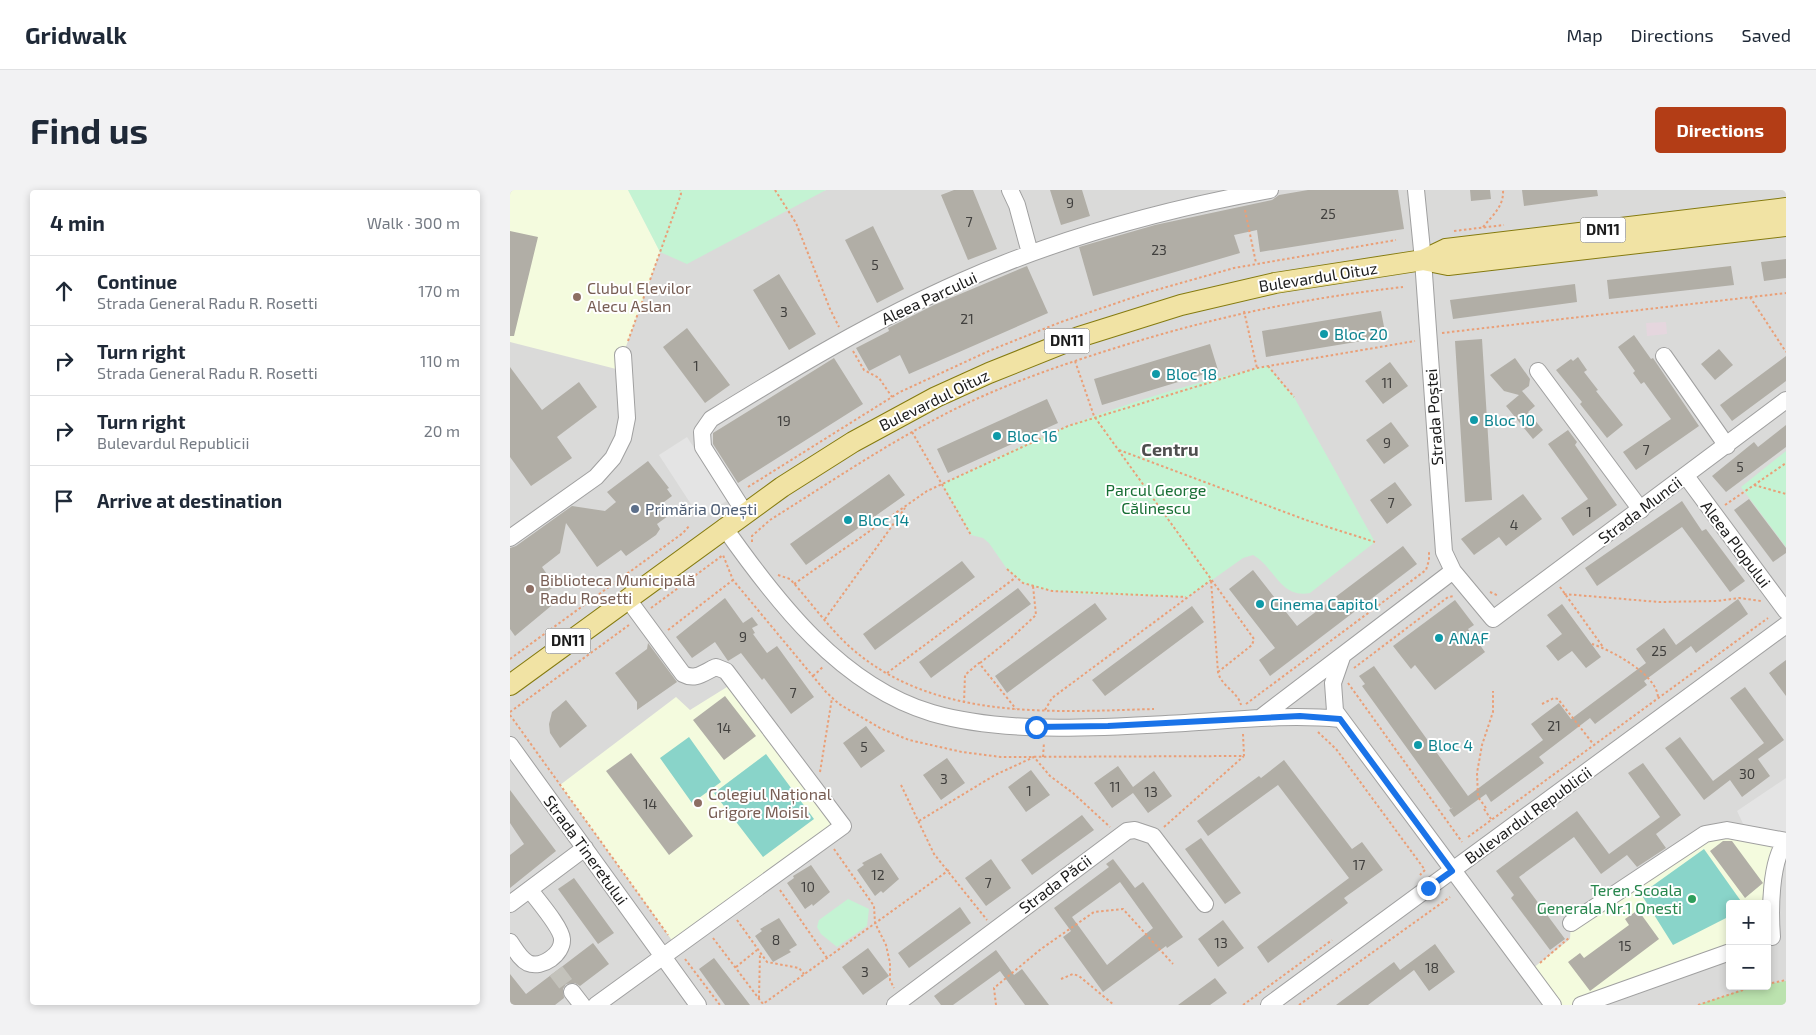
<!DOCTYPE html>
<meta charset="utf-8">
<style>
:root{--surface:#fff;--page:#f2f2f3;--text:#1f2937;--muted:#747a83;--line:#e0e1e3;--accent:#b33d16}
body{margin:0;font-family:"Exo 2",sans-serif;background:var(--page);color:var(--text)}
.controls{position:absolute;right:15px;bottom:15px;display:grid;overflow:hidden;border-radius:5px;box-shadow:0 2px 8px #0003}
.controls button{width:45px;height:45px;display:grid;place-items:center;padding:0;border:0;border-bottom:1px solid var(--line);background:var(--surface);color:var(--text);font:25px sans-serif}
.stop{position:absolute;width:15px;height:15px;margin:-11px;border:4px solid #1a73e8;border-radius:50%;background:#fff}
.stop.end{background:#1a73e8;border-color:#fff;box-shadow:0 1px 5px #0008}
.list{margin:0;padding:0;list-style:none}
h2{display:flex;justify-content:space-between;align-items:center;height:65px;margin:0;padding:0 20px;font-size:21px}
h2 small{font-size:16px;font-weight:400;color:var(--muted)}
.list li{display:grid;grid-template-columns:32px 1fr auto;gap:15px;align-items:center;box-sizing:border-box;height:70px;padding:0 20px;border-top:1px solid var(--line)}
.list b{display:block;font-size:19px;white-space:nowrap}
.list p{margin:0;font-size:16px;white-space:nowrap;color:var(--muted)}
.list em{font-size:16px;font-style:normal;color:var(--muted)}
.icon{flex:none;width:28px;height:28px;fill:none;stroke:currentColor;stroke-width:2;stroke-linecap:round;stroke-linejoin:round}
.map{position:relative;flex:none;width:1276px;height:815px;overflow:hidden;border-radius:5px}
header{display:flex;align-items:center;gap:30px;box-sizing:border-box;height:70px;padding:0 25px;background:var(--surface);border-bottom:1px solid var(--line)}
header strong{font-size:24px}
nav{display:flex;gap:28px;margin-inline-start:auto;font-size:18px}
.intro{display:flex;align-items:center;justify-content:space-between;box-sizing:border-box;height:120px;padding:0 30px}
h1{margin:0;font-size:35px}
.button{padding:12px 22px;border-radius:5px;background:var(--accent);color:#fff;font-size:18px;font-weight:700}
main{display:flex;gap:30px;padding:0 30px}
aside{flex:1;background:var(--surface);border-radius:5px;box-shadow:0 2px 8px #0003}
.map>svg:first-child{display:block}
.residential{fill:#dadad9;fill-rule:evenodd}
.industrial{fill:#e5d6de}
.education{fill:#f4fbde}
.grass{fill:#bbe2ae}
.park{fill:#c4f3d3}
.pitch{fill:#89d4c9}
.parking{fill:#e4e4e4}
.building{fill:#b1aea6;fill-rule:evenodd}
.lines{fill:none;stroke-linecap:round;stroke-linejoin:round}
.minor-tunnel{stroke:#c3c2bb;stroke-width:16;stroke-dasharray:16 8;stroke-linecap:butt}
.minor-casing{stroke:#a0a0a0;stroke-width:18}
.major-casing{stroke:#857b10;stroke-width:22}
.path{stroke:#ea9f77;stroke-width:2;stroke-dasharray:2.5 2.5;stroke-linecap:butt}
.minor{stroke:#fff;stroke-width:16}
.major{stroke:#f1e3a4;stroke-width:20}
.route{stroke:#1a73e8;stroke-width:6}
.education-dot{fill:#8d6e63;stroke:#fff;stroke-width:2}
.culture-dot{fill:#0f9aa8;stroke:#fff;stroke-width:2}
.service-dot{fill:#5c6f8a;stroke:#fff;stroke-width:2}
.leisure-dot{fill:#2e9e5b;stroke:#fff;stroke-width:2}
.labels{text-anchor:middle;stroke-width:4;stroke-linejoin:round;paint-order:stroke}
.number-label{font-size:14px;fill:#41403e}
.shield{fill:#fff;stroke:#606060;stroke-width:1}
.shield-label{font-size:15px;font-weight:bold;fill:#1c1c1c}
.street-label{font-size:16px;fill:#1c1c1c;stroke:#fff}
.education-label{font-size:16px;fill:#785e54;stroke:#fff;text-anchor:start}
.culture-label{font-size:16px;fill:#0d838f;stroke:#fff;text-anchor:start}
.park-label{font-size:16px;fill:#176e34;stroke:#fff}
.service-label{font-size:16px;fill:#4e5e75;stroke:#fff;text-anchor:start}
.leisure-label{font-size:16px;fill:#27864d;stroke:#fff;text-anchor:end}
.neighbourhood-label{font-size:18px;font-weight:bold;fill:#4f4f4f;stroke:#fff}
</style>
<header>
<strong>Gridwalk</strong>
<nav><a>Map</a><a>Directions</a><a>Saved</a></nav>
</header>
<div class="intro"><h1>Find us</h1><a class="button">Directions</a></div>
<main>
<aside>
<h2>4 min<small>Walk · 300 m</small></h2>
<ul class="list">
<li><svg class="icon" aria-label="ahead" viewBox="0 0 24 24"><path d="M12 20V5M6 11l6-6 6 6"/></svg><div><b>Continue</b><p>Strada General Radu R. Rosetti</p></div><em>170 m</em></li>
<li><svg class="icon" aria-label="right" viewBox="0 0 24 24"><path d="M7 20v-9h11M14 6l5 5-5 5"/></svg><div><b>Turn right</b><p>Strada General Radu R. Rosetti</p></div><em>110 m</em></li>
<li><svg class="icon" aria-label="right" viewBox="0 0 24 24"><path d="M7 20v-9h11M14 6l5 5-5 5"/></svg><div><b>Turn right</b><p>Bulevardul Republicii</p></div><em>20 m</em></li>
<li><svg class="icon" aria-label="arrive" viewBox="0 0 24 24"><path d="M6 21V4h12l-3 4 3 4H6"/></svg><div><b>Arrive at destination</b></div></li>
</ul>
</aside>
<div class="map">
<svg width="1276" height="815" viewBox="0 0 1276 815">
<rect width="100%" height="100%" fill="#edece3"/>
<path class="residential" d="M0 0 150 62 316 0H1276V815H0ZM1220 714H1257V796H1220Z"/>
<path class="industrial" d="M1156 132 1157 144 1137 146 1136 133Z"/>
<path class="education" d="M0 0H118L150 62 114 162V181L0 152Z
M225 492 326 631 166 756 50 595 166 507 180 520Z
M1195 644 1264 649 1257 714H1220V762L1071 815H1043L1018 782 1060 749 1061 733Z"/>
<path class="grass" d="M1276 791V815H1188L1237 798 1257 796V794Z"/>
<path class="park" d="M118 0H316L177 74 150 62Z
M758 176 784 207 865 352 800 403C770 409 764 376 743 365L733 368 678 407 573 404 531 399 513 393 497 379 479 353 473 348 461 345 432 294C474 274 517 252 560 235 622 211 693 190 758 176Z
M1276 261V357L1231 297Z
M338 709 359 719 357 736 327 757 311 744 307 737 309 730Z"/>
<path class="pitch" d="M179 547 211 592 182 613 150 568Z
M256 564 304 629 253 667 204 603Z
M1194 659 1233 714H1220V726L1163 755 1131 704Z"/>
<path class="parking" d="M177 247 218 310 190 328 149 265Z
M1276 588V651L1237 642 1227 621Z"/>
<path class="building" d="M444 0H463L487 59 458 70 431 5Z
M540 0H572L580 26 551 35Z
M798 0H888L894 39 750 62 747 40 724 45 730 63 583 106 569 57 645 35 762 10 769 5Z
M960 0H980L981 9 961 11Z
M1012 0H1087L1088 6 1014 16Z
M363 36 394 99 367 113 335 50Z
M0 41 28 47 4 146H0Z
M1276 69V88L1254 91 1251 72Z
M517 76 538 123 399 184 390 165 359 181 346 158 379 141 378 138 424 115Z
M1221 76 1224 95 1099 109 1097 90Z
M269 84 306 144 279 160 243 100Z
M1065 94 1067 112 943 129 940 110Z
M871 121 876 147 756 167 752 141Z
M177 138 220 195 195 213 153 157Z
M1124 145 1141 169 1143 168 1189 236 1126 280 1113 262 1161 229 1134 192 1131 194 1123 183 1125 181 1108 157Z
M972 149 982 310 955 312 945 151Z
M700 154 708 180 592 215 584 189Z
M1209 159 1223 175 1205 190 1191 174Z
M1276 166V191L1222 231 1210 215Z
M1068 167 1077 180 1074 182 1088 200 1086 201 1113 235 1097 248 1070 214 1072 212 1046 180 1061 169 1063 171Z
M324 168 353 214 228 293 203 254V243Z
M1005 168 1020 189 1019 196 1012 201 1025 216 1018 222 1033 240 1023 249 996 216 1009 205 994 201 980 185Z
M880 172 898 196 873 214 855 191Z
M0 177 32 220 69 192 87 217 47 247 62 268 21 296 0 267Z
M537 209 548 233 438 283 427 259Z
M881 232 899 256 874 274 856 250Z
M1276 235V257L1216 302 1202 286 1244 252 1248 257Z
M1058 240 1067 252 1065 255 1107 315 1063 346 1051 328 1078 309 1038 254Z
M138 271 159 298 157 299 162 306 150 315 158 326 147 334 150 339 146 345 116 366 111 360 87 377 56 333 50 363 32 377 45 396 35 403 42 411 41 416 5 446 0 439V358L6 356 62 316 95 321 106 312 97 302Z
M379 284 395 305 296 375 280 354Z
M885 292 902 315 877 334 860 310Z
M1013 304 1032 329 996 356 989 347 964 365 951 349Z
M1239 309 1276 358V363L1263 372 1224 320Z
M1172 311 1192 341 1196 339 1235 391 1220 402 1172 337 1087 396 1075 378Z
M893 356 907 374 760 486 749 470 765 458 719 399 743 380 787 436Z
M452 371 465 387 365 460 353 444Z
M508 398 521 414 421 488 409 472Z
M215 408 233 433 242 427 248 435 242 438 245 443 243 444 257 463 267 456 304 507 281 524 254 488 252 490 231 463 218 471 205 452 182 468 166 447Z
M1228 409 1238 424 1186 463 1181 456 1134 491 1137 495 1085 534 1080 528 1029 567 1034 573 981 612 976 604 944 627 939 620 943 617 941 619 852 496 855 494 849 486 864 476 958 606 1033 550 1021 534 1049 513 1061 529 1136 473 1126 459 1154 438 1166 455Z
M945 410 964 435 958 439 975 462 925 500 905 475 901 479 883 456Z
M585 413 597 429 497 503 485 486Z
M1052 414 1091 467 1076 478 1062 461 1048 471 1036 456 1052 444 1037 425Z
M682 416 694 432 595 506 582 490Z
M138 453 167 492 127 520V512L105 483 137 459Z
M1276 470V506L1259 483Z
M1235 497 1274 550 1248 569 1260 586 1232 607 1220 590 1194 610 1155 558 1170 547 1203 591 1254 553 1220 508Z
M215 506 246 546 214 570 183 530Z
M56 510 77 536 50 558 40 543 39 534 42 522Z
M356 536 375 561 351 578 333 553Z
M121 563 183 646 159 665 96 581Z
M437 568 455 593 431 610 413 585Z
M774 570 842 659 852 652 873 680 834 708 838 713 758 773 747 757 839 688 768 595 698 646 687 631 749 586 751 588Z
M1133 573 1171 625 1146 644 1156 658 1127 677 1117 665 1091 684 1064 647 1009 687 1055 749 1040 760 1001 708 1004 705 986 681 1067 621 1099 664 1150 627 1118 583Z
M608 576 623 597 644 581 662 606 638 623 623 603 602 618 584 593Z
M521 580 540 605 516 622 498 597Z
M0 600 46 661 0 698V665L14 654 0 633Z
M572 625 584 640 522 685 511 670Z
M691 648 731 703 715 714 675 659Z
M1213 651H1222L1253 693 1235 708 1200 661Z
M371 663 389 689 373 703 371 701 365 706 347 680 354 675 352 673Z
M481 669 501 698 476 716 455 688Z
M603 669 625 698 633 692 673 747 657 758 656 756 593 802 553 747 561 741 544 718 599 677 596 674ZM610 692 643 738 597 775 562 727Z
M301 675 320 702 303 716 302 714 295 719 277 693 284 688 283 686Z
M64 688 104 743 88 754 48 699Z
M450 717 461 733 399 778 388 763Z
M1128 720 1149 749 1080 801 1058 772 1070 763 1074 768 1119 735 1115 729Z
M269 728 287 755 279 760 281 762 263 772 245 746 252 741 250 739Z
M713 730 734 758 708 777 688 749Z
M83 753 99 774 70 796 65 793 56 794 53 799 54 808 45 815H0V784L16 804Z
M925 754 945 782 919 801 904 780 858 815H826L884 772 890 780Z
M358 758 379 786 353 805 332 777Z
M486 760 504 785 512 779 539 815H515L490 781 443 815H431L424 806Z
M204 768 240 815H215L189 779Z
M705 788 717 803 700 815H668Z"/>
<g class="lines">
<path class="minor-tunnel" d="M46 781 62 802"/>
<defs>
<path id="minor" d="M500 0 507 15 520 63
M906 0 913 70 934 362 943 381 983 429 1276 210
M1154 166 1217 256
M1028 181 1131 320
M1176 286 1276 421
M235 323 193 257 192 242 201 229C282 179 364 130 452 91 549 48 656 19 760 0
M214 337C266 411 331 496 422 523 498 545 596 537 675 533 726 530 778 524 830 529
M0 348 86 287 103 268 113 248 117 228 113 165
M832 467 823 493 825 521 1043 815
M750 528 943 381
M0 555 188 815
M0 714 75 658
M1061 733 1195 644 1217 640 1276 651
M1262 747C1260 722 1260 671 1276 651
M0 752C5 759 10 769 18 773 32 779 53 764 52 749 51 737 28 711 20 700
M62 802 72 815
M86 815 333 636 216 481 206 477C194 482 186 491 173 484L117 408
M385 815 617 641 625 640 643 646 695 714
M759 815 1276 435
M1071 815 1220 762"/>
<path id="major" d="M913 70 938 75 1276 36
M0 495 272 297 343 252 426 207 479 183 569 147 671 115 765 93 913 70 936 59 1276 18"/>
</defs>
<use href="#minor" class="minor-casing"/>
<use href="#major" class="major-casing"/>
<path class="path" d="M265 0 286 33 320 119 329 137
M735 20 746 73
M973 37C983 25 994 16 993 0
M944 41 994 35
M1240 107 1276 162
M734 121 747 178
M932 143 1276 103
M118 151 171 4 170 0
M343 161 354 180 369 188 382 207
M565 171 584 226 744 449 742 455 708 482
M758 176 784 207
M402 242 461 345
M609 260 796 330 865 352
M1244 295 1276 304
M238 297 390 202 481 160 551 132 639 102 724 78 886 50
M1215 315 1276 273
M242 352V346L260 330C319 293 378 253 441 221 491 196 545 177 599 160 700 128 788 109 893 97
M497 379 513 393 542 401 676 407
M268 385 280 389C300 411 318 437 340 457 423 531 541 522 644 519
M701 391 708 482C711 496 728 502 731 515
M284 394 417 301 558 236 747 178 905 151
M1050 397 1093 457
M980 402 989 406
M1054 404 1149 412 1207 411 1229 408 1251 411
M141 418 213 365 223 390 316 502 329 514 370 538 399 550 452 562 491 567 734 566
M315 429 395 318
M158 440 223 390
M1082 454C1101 460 1148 485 1148 508
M0 469 173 343 180 335
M470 473 499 450 526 425 523 396
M844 478 938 407 945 406
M377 483 505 388
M303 486 314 476
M838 493 952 652
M454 513 455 485 469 473 506 519
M736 514 916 380 919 370V362
M1032 514 1044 508 1048 509 1084 555
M535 520 542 508 701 390
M0 522 119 435
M0 525 158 745
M808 542 826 559 915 680 910 685
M733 544 734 566
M533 567 534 552
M310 582 322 508
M391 595 424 664 477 730
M976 618 968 607 967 583 972 555 983 522V501
M974 619 981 629
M409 631 485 585 524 567 540 586 563 603 600 637
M654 637 734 566
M958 647 1258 428
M324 659 364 716 365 733 376 755 380 773V790L384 798
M270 700 317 768
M227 730 257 772 289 778 294 784
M203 748 253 814 439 680
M175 769 210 815
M1030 773 1060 747
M226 777 247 760
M551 789 563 784 569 786 604 815
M1257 794 1276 790
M249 808 250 763
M486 815 484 798 531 759 584 722 613 719 663 774
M733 815 822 750
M789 815 940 707
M1188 815 1245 796"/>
<use href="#minor" class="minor"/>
<use href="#major" class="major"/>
</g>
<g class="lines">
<path class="route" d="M526 537 598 536 790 526 830 529 942 681 918 698"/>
</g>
<g class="education-dot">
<circle cx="67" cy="107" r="5"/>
<circle cx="20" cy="399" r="5"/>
<circle cx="188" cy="613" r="5"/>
</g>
<g class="culture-dot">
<circle cx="814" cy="144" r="5"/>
<circle cx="646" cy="184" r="5"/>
<circle cx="964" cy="230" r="5"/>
<circle cx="487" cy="246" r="5"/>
<circle cx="338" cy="330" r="5"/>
<circle cx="750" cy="414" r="5"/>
<circle cx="929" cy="448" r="5"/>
<circle cx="908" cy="555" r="5"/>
</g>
<circle class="service-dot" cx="125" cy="319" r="5"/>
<circle class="leisure-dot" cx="1182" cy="709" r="5"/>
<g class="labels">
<g class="number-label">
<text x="560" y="18">9</text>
<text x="818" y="29">25</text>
<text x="459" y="37">7</text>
<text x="649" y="65">23</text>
<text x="365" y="80">5</text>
<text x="274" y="127">3</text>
<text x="457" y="134">21</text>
<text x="186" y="181">1</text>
<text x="877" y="198">11</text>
<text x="274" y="236">19</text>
<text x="877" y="258">9</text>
<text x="1136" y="265">7</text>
<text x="1230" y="282">5</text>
<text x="881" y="318">7</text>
<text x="1079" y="327">1</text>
<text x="1004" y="340">4</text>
<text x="233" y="452">9</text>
<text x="1149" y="466">25</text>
<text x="283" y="508">7</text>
<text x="1044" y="541">21</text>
<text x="214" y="543">14</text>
<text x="354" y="562">5</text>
<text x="1237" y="589">30</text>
<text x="434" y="594">3</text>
<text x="605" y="602">11</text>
<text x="519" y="606">1</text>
<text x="641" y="607">13</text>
<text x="140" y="619">14</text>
<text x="849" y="680">17</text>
<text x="368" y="690">12</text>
<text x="478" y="698">7</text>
<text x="298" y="702">10</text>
<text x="266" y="755">8</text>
<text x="711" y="758">13</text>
<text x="1115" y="761">15</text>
<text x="922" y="783">18</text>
<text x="355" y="787">3</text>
</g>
<g class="shield">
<rect x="1070.5" y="27.5" width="45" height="25" rx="4"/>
<rect x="534.5" y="138.5" width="45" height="25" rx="4"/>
<rect x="35.5" y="438.5" width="45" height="25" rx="4"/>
</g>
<g class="shield-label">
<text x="1093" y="45">DN11</text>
<text x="557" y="156">DN11</text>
<text x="58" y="456">DN11</text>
</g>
<g class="street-label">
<text transform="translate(808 87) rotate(-9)" y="6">Bulevardul Oituz</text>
<text transform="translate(419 108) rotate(-25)" y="6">Aleea Parcului</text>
<text transform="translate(424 210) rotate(-26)" y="6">Bulevardul Oituz</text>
<text transform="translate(924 227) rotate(-94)" y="6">Strada Poștei</text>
<text transform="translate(1130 320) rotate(-37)" y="6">Strada Muncii</text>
<text transform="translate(1226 354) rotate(53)" y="6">Aleea Plopului</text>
<text transform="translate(1018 625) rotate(-36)" y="6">Bulevardul Republicii</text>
<text transform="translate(76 660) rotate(54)" y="6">Strada Tineretului</text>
<text transform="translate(545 694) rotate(-37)" y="6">Strada Păcii</text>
</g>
<g class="education-label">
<text x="77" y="104">Clubul Elevilor<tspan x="77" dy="18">Alecu Aslan</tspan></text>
<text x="30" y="396">Biblioteca Municipală<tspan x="30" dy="18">Radu Rosetti</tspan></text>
<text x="198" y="610">Colegiul Național<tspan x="198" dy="18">Grigore Moisil</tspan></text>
</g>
<g class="culture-label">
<text x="824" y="150">Bloc 20</text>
<text x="656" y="190">Bloc 18</text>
<text x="974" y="236">Bloc 10</text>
<text x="497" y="252">Bloc 16</text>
<text x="348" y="336">Bloc 14</text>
<text x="760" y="420">Cinema Capitol</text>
<text x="939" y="454">ANAF</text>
<text x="918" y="561">Bloc 4</text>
</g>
<g class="park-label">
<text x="646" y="306">Parcul George<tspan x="646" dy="18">Călinescu</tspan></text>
</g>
<g class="service-label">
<text x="135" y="325">Primăria Onești</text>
</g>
<g class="leisure-label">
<text x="1172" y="706">Teren Scoala<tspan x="1172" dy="18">Generala Nr.1 Onesti</tspan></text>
</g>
<g class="neighbourhood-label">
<text x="660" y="266">Centru</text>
</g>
</g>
</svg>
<div class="controls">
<button>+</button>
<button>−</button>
</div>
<div class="stop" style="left:526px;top:537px"></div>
<div class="stop end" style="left:918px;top:698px"></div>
</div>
</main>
